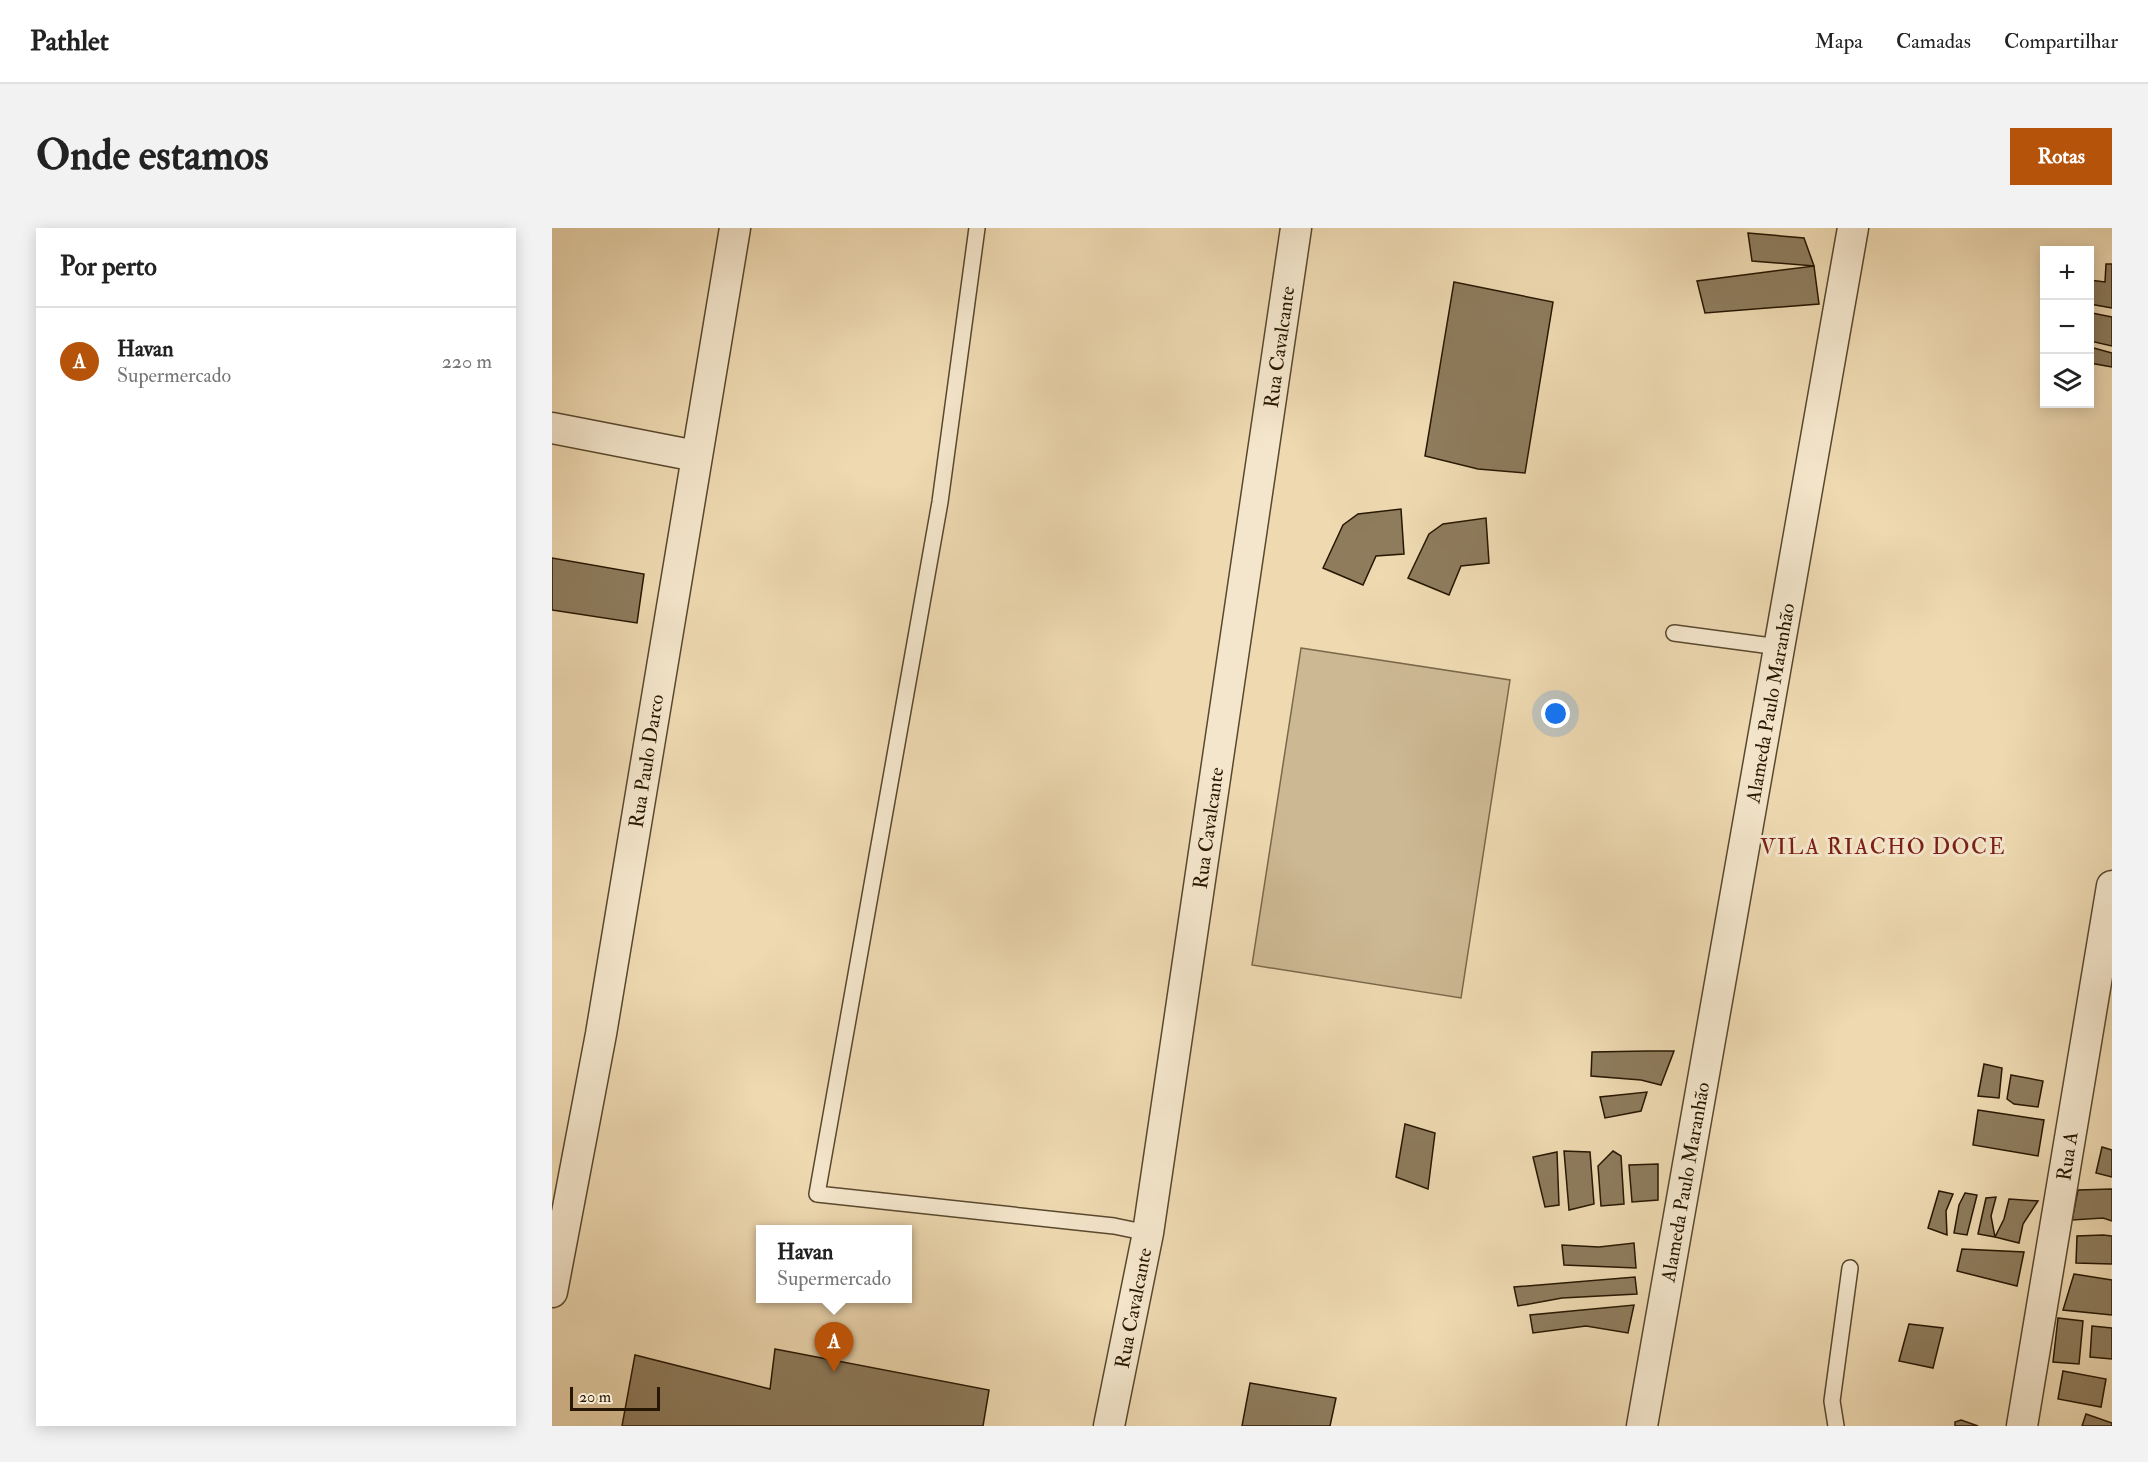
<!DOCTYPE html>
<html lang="pt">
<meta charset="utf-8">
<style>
:root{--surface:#fff;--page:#f2f2f2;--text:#222;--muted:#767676;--line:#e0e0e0;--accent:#b45309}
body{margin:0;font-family:"IM FELL Double Pica",serif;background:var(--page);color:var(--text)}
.controls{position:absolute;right:18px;top:18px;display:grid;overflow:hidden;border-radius:0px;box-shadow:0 3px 15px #0003}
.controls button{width:54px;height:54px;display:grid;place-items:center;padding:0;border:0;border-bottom:2px solid var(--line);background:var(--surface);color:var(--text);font:30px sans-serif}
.scale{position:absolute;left:18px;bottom:15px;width:90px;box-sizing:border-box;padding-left:6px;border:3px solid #271702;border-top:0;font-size:16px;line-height:21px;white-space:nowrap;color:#271702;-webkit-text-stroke:4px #f4e6cc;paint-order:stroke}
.you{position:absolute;left:1004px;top:486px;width:21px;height:21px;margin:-15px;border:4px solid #fff;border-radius:50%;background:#1a73e8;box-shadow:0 0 0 9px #1a73e833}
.badge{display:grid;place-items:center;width:39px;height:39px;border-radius:50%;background:var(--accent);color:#fff;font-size:20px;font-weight:700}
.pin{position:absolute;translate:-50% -50px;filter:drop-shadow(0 2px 3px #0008)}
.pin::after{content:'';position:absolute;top:32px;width:21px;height:18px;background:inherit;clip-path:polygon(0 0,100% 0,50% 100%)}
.popup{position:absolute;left:204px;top:997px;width:156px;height:78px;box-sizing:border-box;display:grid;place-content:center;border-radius:0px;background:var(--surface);filter:drop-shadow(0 2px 4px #0005);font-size:20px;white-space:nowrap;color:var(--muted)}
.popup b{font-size:22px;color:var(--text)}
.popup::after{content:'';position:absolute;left:50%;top:100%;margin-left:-12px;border:12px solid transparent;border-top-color:var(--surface)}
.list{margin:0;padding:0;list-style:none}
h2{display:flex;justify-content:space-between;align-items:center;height:78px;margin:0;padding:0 24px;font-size:26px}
h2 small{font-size:20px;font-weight:400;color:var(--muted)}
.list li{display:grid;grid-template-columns:39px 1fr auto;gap:18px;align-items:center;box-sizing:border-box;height:108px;padding:0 24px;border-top:2px solid var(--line)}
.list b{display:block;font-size:22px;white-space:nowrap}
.list p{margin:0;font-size:20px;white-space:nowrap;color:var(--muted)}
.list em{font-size:20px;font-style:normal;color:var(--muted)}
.icon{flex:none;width:33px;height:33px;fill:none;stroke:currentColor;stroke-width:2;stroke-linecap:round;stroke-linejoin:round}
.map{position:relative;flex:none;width:1560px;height:1198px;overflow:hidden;border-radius:0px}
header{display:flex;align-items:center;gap:36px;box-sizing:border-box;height:84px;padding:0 30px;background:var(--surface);border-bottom:2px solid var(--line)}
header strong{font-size:28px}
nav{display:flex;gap:33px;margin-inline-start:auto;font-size:21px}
.intro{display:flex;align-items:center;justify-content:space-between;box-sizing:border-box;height:144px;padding:0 36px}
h1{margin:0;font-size:42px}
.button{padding:15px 27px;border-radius:0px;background:var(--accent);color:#fff;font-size:21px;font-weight:700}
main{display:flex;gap:36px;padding:0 36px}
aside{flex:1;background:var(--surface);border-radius:0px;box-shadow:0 3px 15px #0003}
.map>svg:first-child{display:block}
.green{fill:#ccb893;stroke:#7a684a;stroke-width:1.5}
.building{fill:#8e7c5d;stroke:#271702;stroke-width:1.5}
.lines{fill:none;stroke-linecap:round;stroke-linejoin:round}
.lane-casing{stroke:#59482e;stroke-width:18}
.street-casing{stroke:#59482e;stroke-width:33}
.lane{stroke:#f4e6cc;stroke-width:15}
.street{stroke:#f4e6cc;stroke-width:30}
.labels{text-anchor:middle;stroke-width:6;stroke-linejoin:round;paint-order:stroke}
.street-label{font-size:20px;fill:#271702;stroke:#f4e6cc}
.quarter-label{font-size:22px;letter-spacing:1.5px;fill:#7a1f14;stroke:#f4e6cc}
</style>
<header>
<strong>Pathlet</strong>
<nav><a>Mapa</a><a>Camadas</a><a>Compartilhar</a></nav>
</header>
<div class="intro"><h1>Onde estamos</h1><a class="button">Rotas</a></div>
<main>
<aside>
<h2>Por perto<small></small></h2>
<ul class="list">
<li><span class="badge">A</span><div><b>Havan</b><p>Supermercado</p></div><em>220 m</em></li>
</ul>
</aside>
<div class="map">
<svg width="1560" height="1198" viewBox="0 0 1560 1198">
<rect width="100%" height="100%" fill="#eed9b1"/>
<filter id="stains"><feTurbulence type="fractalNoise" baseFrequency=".00333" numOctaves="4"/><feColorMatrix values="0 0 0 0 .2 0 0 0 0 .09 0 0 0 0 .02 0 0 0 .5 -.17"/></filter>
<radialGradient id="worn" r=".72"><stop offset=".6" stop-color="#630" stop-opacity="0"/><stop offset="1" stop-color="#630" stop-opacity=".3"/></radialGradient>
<path class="green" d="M749 420 958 452 909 770 700 737Z"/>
<path class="building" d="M1196 5 1252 10 1262 38 1200 33Z
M1554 36H1560V80L1538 76V52L1553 54Z
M1262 38 1267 76 1153 85 1145 53Z
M902 54 1001 74 973 245 926 241 873 228Z
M1540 85 1560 89V118L1538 113Z
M1538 119 1560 125V139L1538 135Z
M849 281 852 326 824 328 811 357 771 340 791 297 806 286Z
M934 290 937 335 909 338 897 367 856 350 877 306 891 296Z
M0 330 92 346 85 395 0 382Z
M1095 823H1122L1109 857 1089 852 1039 848 1040 824Z
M1432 836 1450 840 1447 870 1426 868Z
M1459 847 1491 853 1486 879 1462 876 1455 871Z
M1095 864 1089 883 1053 890 1048 869Z
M1426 882 1492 892 1486 928 1421 917Z
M853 896 883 905 876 961 844 949Z
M1550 919 1560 922V949L1544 945Z
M1012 923 1038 924 1042 976 1017 982Z
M1061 923 1069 928 1072 976 1049 978 1046 938Z
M1005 924 1007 977 993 979 981 929Z
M1106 936V972L1080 974 1077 937Z
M1560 961V993L1551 990 1520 992 1526 962Z
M1387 963 1401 966 1394 983 1395 1007 1376 1000Z
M1413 965 1425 967 1415 1007 1402 1005 1407 977Z
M1444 969 1439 988 1443 1009 1426 1006 1434 970Z
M1457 971 1486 973 1471 996 1467 1015 1443 1009 1452 991Z
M1551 1007 1560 1008V1036L1524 1035 1525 1008Z
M1082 1015 1084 1040 1012 1037 1010 1017 1047 1019Z
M1410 1021 1472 1024 1465 1058 1405 1043Z
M1522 1046 1560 1052V1087L1511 1082Z
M1083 1049 1085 1066 1010 1070 966 1078 962 1059Z
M1082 1077 1076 1105 1034 1098 981 1105 978 1087Z
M1506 1090 1531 1093 1527 1136 1501 1134Z
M1357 1096 1391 1100 1381 1140 1347 1133Z
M1540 1098 1560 1100V1131L1538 1129Z
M223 1121 437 1162 431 1198H70L83 1127 218 1161Z
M1511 1143 1554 1151 1549 1179 1506 1171Z
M698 1155 784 1170 778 1198H690Z
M1534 1186 1560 1195V1198H1530Z
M1409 1192 1426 1198H1403V1194Z"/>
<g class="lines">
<defs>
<path id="lane" d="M425 0 388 274 265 966 562 998 596 1005
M1122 405 1227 419
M1284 1198 1280 1173 1298 1040"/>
<path id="street" d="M0 200 144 228
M0 1064 49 806 183 0
M557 1198 596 1005 744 0
M1090 1198 1301 0
M1470 1198 1560 658"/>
</defs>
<use href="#lane" class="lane-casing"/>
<use href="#street" class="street-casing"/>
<use href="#lane" class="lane"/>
<use href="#street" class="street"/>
</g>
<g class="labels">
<g class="street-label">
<text transform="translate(727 119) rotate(-82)" y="7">Rua Cavalcante</text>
<text transform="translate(1218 475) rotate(-80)" y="7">Alameda Paulo Maranhão</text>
<text transform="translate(94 533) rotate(-81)" y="7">Rua Paulo Darco</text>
<text transform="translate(656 600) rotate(-82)" y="7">Rua Cavalcante</text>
<text transform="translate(1515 928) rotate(-81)" y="7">Rua A</text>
<text transform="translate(1133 954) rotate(-80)" y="7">Alameda Paulo Maranhão</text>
<text transform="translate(581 1080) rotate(-79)" y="7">Rua Cavalcante</text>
</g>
<g class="quarter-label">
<text x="1331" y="626">VILA RIACHO DOCE</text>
</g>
</g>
<rect width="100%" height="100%" filter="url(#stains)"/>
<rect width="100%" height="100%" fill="url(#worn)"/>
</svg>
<div class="controls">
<button>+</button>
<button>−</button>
<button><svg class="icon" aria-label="layers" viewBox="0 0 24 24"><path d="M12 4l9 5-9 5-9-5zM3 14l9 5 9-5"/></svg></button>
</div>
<div class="scale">20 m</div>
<div class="you"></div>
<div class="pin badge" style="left:282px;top:1144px">A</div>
<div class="popup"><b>Havan</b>Supermercado</div>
</div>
</main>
